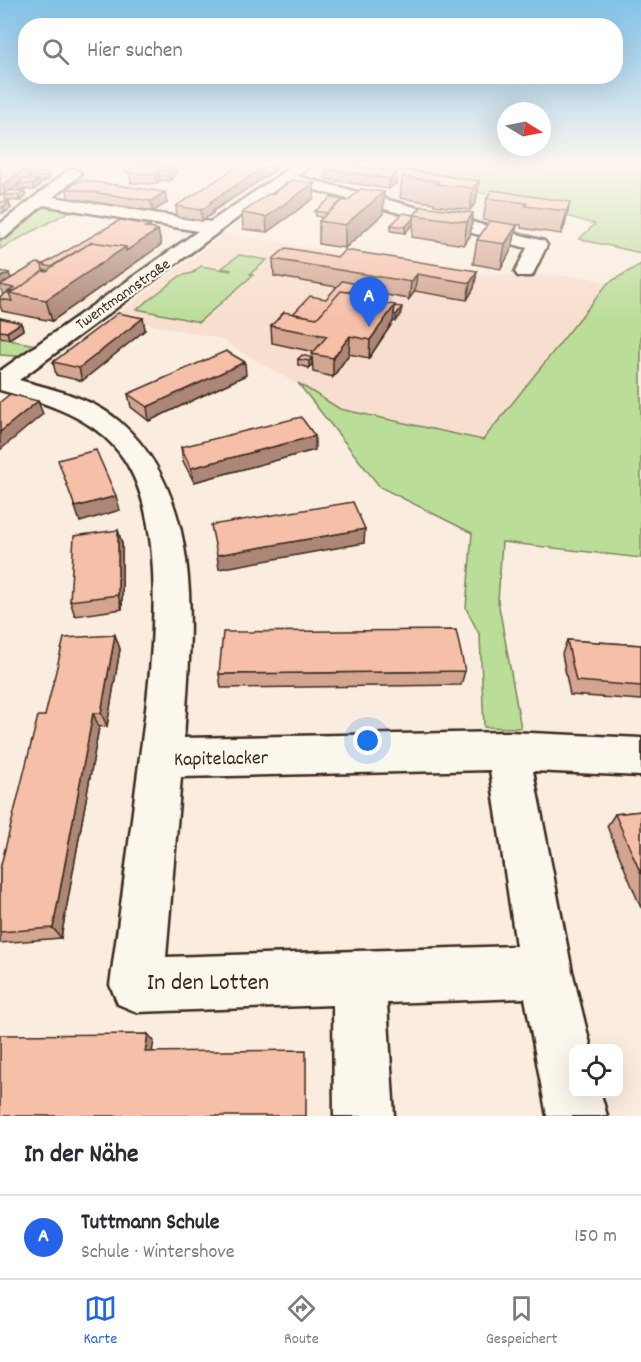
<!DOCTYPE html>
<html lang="de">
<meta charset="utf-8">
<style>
:root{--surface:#fff;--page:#f2f2f3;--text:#2b2b33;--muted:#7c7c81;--line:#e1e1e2;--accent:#2563eb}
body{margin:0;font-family:Dekko,sans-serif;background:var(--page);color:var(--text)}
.controls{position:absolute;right:18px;bottom:18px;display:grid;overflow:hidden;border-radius:12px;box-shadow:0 6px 24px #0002}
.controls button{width:54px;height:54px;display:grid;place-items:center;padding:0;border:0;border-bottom:2px solid var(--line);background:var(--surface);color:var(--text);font:30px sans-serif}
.compass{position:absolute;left:497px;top:102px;width:54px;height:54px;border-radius:50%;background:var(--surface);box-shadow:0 6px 24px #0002;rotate:100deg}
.you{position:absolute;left:368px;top:741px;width:21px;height:21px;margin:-15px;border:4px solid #fff;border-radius:50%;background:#1a73e8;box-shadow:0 0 0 9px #1a73e833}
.badge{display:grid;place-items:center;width:39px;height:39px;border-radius:50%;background:var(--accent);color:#fff;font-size:20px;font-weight:700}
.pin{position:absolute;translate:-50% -50px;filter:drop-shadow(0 2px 3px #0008)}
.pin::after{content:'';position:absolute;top:32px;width:21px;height:18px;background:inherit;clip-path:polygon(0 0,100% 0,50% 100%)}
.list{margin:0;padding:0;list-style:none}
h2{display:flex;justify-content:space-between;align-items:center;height:78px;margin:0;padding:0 24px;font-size:26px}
h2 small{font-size:20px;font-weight:400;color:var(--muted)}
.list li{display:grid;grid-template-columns:39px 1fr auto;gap:18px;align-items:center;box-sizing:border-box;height:84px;padding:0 24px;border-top:2px solid var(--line)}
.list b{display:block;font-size:22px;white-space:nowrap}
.list p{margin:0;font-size:20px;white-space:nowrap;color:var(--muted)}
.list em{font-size:20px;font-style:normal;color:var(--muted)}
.icon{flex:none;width:33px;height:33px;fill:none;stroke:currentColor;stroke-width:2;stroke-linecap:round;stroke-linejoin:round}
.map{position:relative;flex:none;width:641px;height:1116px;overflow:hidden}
.search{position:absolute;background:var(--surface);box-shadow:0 6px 24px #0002;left:18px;right:18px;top:18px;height:66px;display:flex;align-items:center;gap:15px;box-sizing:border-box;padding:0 21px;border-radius:24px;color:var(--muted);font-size:22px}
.sheet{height:162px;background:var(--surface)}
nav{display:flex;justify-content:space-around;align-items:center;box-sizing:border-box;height:84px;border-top:2px solid var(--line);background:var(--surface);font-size:16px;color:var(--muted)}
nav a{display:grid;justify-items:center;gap:3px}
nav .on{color:var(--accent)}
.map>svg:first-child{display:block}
.built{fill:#f8dece}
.green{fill:#badd98;stroke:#7a845b;stroke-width:1.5}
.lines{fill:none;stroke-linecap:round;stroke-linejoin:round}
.minor-casing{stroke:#3b2a1e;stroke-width:5}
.minor{fill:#fbf7ec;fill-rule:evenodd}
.wall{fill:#d3a490;stroke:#3b2a1e;stroke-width:1.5}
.shaded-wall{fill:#ac8676;stroke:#3b2a1e;stroke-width:1.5}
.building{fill:#f5bfa8;stroke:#3b2a1e;stroke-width:1.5}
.labels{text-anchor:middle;stroke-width:4.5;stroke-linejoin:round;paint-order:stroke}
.far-street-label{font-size:16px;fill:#3b2a1e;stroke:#fbf7ec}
.street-label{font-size:20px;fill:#3b2a1e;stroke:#fbf7ec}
.near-street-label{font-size:24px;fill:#3b2a1e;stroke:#fbf7ec}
</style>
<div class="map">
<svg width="641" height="1116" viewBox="0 0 641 1116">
<rect width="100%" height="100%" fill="#faecde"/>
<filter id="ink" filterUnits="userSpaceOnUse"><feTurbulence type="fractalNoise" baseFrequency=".0167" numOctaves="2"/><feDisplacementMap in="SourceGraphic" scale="12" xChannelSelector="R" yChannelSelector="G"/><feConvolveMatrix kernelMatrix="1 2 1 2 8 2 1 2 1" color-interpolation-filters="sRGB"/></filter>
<g filter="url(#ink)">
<path class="built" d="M225 234 481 275 582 276 608 283 483 440 340 409 218 338 113 317Z"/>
<path class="green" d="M382 165H641V253L579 239 595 224Z
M41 202 74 209 0 249V236Z
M239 255 267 260 250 274 253 275 199 322 137 309 180 276 196 272H193L201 266 230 271 231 270 222 268Z
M641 264V558L502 542 498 601 521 728 484 727 480 636 466 608 472 533 380 487 298 383 340 409 483 440 608 283Z
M0 338 45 347 31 357 0 355Z"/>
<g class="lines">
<defs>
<path id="minor" d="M294 165H312L297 176 544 241 547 245 532 276H518L515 272 527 248 286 182 19 380C52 389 93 398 120 422 207 499 191 634 184 738L508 732 641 738V776L533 771 572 971 591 1048H574V1094H601L607 1116H547L525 998 387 1003 394 1116H334L333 1005 137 1012 118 1004 110 985C119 922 127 859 135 795 146 706 176 537 124 459 96 417 46 403 0 390V371L198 231 43 205 6 237 0 238V224L69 170 74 169 81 173 79 176 53 197 210 222ZM490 770 516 946 166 957 181 777Z"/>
</defs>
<use href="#minor" class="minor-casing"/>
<use href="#minor" class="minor"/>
</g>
<path class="wall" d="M5 165H31L33 173 50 178 44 182H39L40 185 34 190 19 189 18 186 12 190 26 196 20 201 5 200 3 195H0V169Z
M181 165 170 181 160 180 157 184 131 183 129 172H126L125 167H162Z
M326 169 397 172 396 183 389 189 326 179Z
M276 170 213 211V213L202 221 177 217 176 206Z
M402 177 479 181 476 202 470 210 434 205V203L400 198Z
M314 183V198L267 232 243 229 242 213 272 195Z
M66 188 167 203 153 211 69 198Z
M384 192 383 214 345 248 319 244V221L323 218 316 216 315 211 344 201H347Z
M487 198 570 202 565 225 561 234 521 228V225H517L512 248 501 269 473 264 477 240 490 221 483 220Z
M0 202H9L11 208 4 213H0Z
M473 213 470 236 464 245 412 237 413 224 405 233 391 231V225L414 215Z
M150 228 158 230 161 245 52 321 2 311 0 305V297L3 295 0 286V271L11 278 44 264Z
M338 257 477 271 474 288 467 300 415 291 409 299 356 290 354 293 380 298V302L395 306 401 314 396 321H393V322L369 358 349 354 333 377 313 372 312 354 314 352 272 343 271 326 293 314 326 299 337 287 274 276 273 259Z
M0 318 21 323 23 330 9 339 0 337Z
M143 318 145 330 82 381 56 375 53 362Z
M312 358V364L309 368 298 365V359Z
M246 375 149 421 131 407 128 394Z
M181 447 315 450 194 482 183 461Z
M118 530 122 544V609L75 616 70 601Z
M115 635 120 649 107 726 99 727 61 938 0 943V869L45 716Z
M567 640 641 645V700L570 695 562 654Z
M465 671 461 685 221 688 219 674Z
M641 811V908L607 826 615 814Z"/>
<path class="shaded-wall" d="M31 165 33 175 29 176V178L21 184H18V186L6 195 3 185Z
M177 165H181L170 181 168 171 171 167Z
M268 165H276V170L213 211V213L202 221 201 210 210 202Z
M158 170 160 180 157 184 155 174Z
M397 172 396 183 389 189 390 179Z
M48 173 50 178 44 182 43 177Z
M38 180 40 185 34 190 33 184Z
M479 181 476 202 470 210 473 188Z
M314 183V198L267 232 266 217Z
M24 191 26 196 20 201 18 195Z
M165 192 167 203 153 211 151 201Z
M384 192 383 214 345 248V225Z
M9 202 11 208 4 213 3 207Z
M570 202 565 225 561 234 567 211Z
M473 213 470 236 464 245 467 222Z
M414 218 413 224 405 233V227Z
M150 225 151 234 158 230 161 245 52 321 46 300Z
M517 225 512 248 501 269 505 244Z
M477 271 474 288 467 300 470 283Z
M9 273 11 279 0 285V278Z
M417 274 415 291 409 299 411 282Z
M357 284 356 290 318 335 317 330Z
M395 305 393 322 369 358 370 340Z
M402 307 401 314 396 321V315Z
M143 318 145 330 82 381 79 368Z
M21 323 23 330 9 339 7 332Z
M350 336 349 354 333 377V358Z
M312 358V364L309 368V361Z
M245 362 246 375 149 421 147 407Z
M38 401 43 414 0 450V432Z
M315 436V450L194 482 191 468Z
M116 496 120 510 80 522 75 507Z
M365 529 364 543 219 569 217 555Z
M118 530 122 544V609L118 595Z
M115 635 120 649 107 726 101 713Z
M93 713 99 727 61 938 53 928Z
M148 1034 154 1041 151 1059 145 1052Z"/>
<path class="building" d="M6 165H30L3 185H0V169Z
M136 165H162L160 167H171L168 171 158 170 155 174 129 173Z
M165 165H177L172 172 171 167H164Z
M240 165H268L210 202 212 203 201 210 176 206Z
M331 165H351L397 172 390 179 326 169Z
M409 170 479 181 473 188 436 184 438 181 402 177Z
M34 172 48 173 43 177 29 176Z
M24 179 38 180 33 184H18Z
M81 180 165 192 151 201 66 188Z
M292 180 314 183 266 217 242 213 268 194 272 195Z
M361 189 384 192 345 225 319 221 342 200 347 201Z
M9 190 24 191 18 195H3Z
M492 190 570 202 567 211 525 206 527 203 487 198Z
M331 198 344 200 328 213 315 211Z
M0 202H9L3 207H0Z
M422 206 473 213 467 222 414 215Z
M403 213 414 215V218L405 227 391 225Z
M120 220 150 225 145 227 158 230 126 251V247L92 242 52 267 42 265Z
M490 221 517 225 505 244 477 240Z
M92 242 126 247 46 300 9 293 18 289 43 271 46 272 55 264Z
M286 248 338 257 345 250 477 271 470 283 417 274 411 282 273 259Z
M37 263 44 264 42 265 43 270 48 271 46 272 43 271 18 289 9 293 12 301 0 299V297L14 288 0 285Z
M0 271 9 273 0 278Z
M342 281 357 284 349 292 341 291 317 318 293 314 310 296 326 299Z
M341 291 380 298 377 302 395 305 370 340 350 336 333 358 312 354 327 336 271 326 284 312 317 318Z
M395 306 402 307 396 315 394 314Z
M118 313 143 318 79 368 53 362Z
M0 318 21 323 7 332 0 331Z
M226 351 245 362 147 407 128 394Z
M302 355 312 358 309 361 298 359Z
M10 394 38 401 0 432V402Z
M301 417 315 436 191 468 181 447Z
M96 450 116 496 75 507 58 460Z
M353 502 365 529 217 555 211 525Z
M118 530V595L70 601 74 536Z
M456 630 465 671 219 674 223 632Z
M115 635 101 713H93L53 928 0 932V869L38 716H45L64 638Z
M567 640 641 645V686L576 681Z
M641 811V874L615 814Z
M148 1034 145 1052 306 1050V1116H0V1035Z"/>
</g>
<linearGradient id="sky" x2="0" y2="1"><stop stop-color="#83c2e9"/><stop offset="0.51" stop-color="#fdf6f0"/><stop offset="1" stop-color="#fdf6f0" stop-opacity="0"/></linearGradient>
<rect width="641" height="321" fill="url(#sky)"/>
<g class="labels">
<g class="far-street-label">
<text transform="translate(122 293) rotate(-35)" y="6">Twentmannstraße</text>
</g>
<g class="street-label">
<text transform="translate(221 757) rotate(-1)" y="7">Kapitelacker</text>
</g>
<g class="near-street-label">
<text x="208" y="989">In den Lotten</text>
</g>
</g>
</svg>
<div class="controls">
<button><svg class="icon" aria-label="locate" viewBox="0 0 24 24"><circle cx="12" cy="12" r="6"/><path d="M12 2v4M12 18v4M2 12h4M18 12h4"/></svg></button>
</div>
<svg class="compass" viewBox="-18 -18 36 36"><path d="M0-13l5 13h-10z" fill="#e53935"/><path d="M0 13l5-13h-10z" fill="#7c7c81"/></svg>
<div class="you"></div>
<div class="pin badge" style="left:369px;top:327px">A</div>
<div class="search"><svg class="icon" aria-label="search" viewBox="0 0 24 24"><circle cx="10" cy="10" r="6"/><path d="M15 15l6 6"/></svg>Hier suchen</div>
</div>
<section class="sheet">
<h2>In der Nähe<small></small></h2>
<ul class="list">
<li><span class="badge">A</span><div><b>Tuttmann Schule</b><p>Schule · Wintershove</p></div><em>150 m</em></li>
</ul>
</section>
<nav>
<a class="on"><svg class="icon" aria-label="map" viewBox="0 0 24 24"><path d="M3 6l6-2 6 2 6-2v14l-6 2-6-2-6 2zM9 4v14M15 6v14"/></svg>Karte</a>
<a><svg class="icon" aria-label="directions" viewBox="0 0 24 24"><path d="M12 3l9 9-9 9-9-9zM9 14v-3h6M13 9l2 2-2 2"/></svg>Route</a>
<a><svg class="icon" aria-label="saved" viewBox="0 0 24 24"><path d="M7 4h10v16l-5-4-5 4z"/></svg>Gespeichert</a>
</nav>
